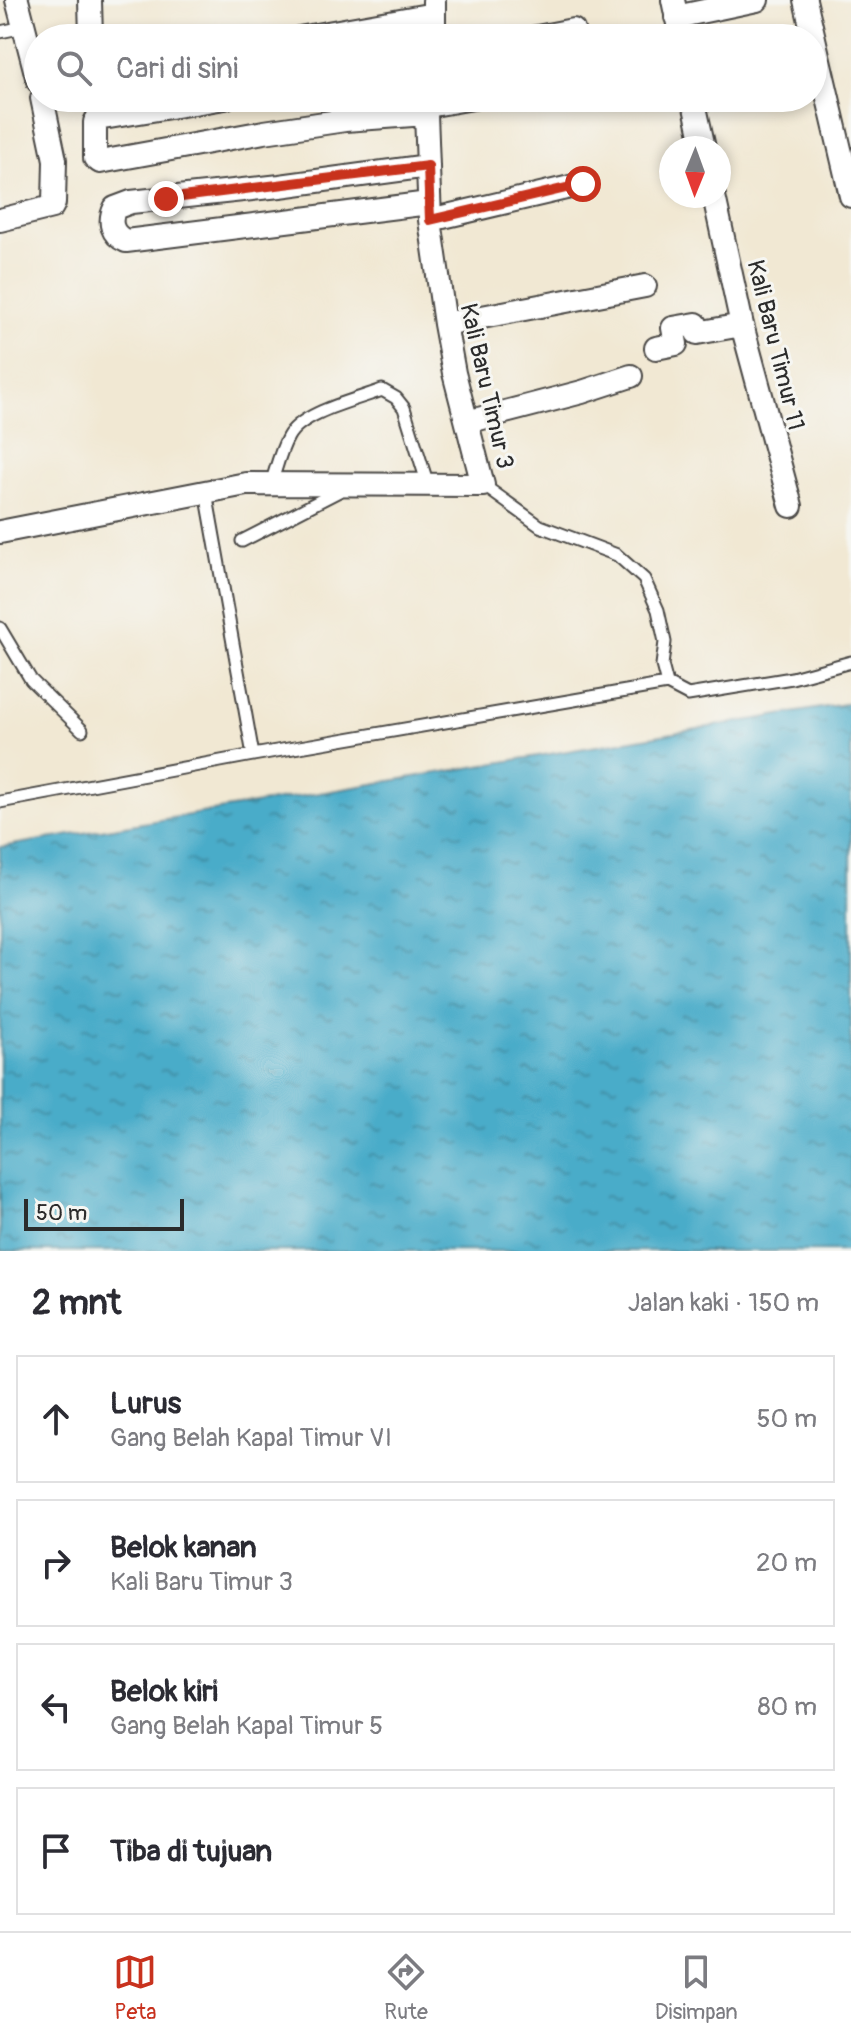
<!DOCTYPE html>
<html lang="id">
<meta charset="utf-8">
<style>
:root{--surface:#fff;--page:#f7f7f7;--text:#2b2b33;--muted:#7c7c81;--line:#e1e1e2;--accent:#c8321e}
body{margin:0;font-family:Pangolin,sans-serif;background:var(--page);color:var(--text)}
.compass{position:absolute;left:659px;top:136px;width:72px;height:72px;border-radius:50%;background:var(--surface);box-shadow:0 4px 12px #0003;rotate:181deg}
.scale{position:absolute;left:24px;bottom:20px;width:160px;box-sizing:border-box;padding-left:8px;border:4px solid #2b2b2b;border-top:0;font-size:22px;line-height:28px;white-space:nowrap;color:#2b2b2b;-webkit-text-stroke:6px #f6f6f2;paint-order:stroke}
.stop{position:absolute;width:24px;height:24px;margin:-18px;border:6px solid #c8321e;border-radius:50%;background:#fff}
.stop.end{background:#c8321e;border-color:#fff;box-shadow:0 2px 8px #0008}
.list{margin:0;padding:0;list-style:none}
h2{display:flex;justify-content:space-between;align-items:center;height:104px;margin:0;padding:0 32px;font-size:34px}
h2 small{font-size:26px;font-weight:400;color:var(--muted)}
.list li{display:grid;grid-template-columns:52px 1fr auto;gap:24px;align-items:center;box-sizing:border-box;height:128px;margin:0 16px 16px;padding:0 16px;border:2px solid var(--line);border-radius:0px}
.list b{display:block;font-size:30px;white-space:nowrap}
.list p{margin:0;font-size:26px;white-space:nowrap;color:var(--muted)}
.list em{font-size:26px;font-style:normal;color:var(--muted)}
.icon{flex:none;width:44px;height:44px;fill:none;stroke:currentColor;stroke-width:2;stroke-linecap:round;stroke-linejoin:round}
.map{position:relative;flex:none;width:851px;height:1251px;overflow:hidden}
.search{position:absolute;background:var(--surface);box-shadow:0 4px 12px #0003;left:24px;right:24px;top:24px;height:88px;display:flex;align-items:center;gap:20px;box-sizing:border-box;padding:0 28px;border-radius:44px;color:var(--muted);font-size:30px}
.sheet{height:680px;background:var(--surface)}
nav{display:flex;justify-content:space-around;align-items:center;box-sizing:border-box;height:112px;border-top:2px solid var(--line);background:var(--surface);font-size:22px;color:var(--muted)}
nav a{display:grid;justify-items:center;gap:4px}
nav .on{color:var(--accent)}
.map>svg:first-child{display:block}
.water{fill:url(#water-ripples);stroke:#3a6c7a;stroke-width:2}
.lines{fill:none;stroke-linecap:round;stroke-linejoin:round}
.lane-casing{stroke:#494744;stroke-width:15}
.street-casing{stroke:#494744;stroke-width:26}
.lane{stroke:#fff;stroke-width:11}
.street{stroke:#fff;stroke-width:22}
.route{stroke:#c8321e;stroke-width:10}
.labels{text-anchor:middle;stroke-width:6;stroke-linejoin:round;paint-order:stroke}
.street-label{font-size:24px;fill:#2b2b2b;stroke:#f6f6f2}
</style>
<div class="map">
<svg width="851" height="1251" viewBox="0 0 851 1251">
<defs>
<pattern id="water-ripples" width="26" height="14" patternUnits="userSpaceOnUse" patternTransform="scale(2)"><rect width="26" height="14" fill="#4aacc9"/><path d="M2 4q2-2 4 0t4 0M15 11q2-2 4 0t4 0" fill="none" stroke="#3e8ca3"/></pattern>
</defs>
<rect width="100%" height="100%" fill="#f6f6f2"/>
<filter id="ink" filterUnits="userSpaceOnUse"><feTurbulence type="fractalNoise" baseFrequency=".0125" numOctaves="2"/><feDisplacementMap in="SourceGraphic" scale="16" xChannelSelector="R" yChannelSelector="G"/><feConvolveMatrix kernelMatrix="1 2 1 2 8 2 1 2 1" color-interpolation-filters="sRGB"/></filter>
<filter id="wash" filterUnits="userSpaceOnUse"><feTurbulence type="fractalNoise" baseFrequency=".006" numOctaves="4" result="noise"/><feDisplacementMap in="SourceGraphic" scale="32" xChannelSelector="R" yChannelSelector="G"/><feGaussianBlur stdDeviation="1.8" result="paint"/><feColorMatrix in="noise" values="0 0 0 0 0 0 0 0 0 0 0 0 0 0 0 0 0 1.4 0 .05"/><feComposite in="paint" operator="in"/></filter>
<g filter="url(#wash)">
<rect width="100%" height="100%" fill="#f1e8d3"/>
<path class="water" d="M851 703V1251H0V847Z"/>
</g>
<g filter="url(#ink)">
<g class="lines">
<defs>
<path id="lane" d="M0 32 24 27
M271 484C276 469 280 451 288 437 301 412 356 400 382 390L396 398 404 408 428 485
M483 485 540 526 617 555 644 579 658 610 665 642 662 665 667 684 688 695 792 678 851 662
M206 492 253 755
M242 541 341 490
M0 628 31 680 82 730
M0 802 253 755 667 684"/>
<path id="street" d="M17 0 38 81
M90 0 91 38
M673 0 681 38
M805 0 851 196
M434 1V38
M676 17 757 0
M299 38 434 14
M532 38 573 30
M97 98 99 119
M225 98 97 119 95 122V158L100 162 264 132 345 120 426 114
M693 98 704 148
M428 106 473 98
M428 166 280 186 131 202 115 208C108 222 112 235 126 241L429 203
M714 196 742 325 791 506
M0 220 52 207 54 203 55 160 42 98
M430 220 583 184
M445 324 645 286
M656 348 676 344 673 328 696 324 697 333 742 325
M467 422 582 392 631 376
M0 532 246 484 483 485 454 373 445 324 430 220 426 114 429 98"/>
</defs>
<use href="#lane" class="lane-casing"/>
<use href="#street" class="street-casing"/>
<use href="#lane" class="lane"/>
<use href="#street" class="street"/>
</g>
</g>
<g class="lines" filter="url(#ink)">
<path class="route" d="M166 199 428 166 430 220 583 184"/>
</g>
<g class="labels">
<g class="street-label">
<text transform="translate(776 345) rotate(76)" y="8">Kali Baru Timur 11</text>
<text transform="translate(487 386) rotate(77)" y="8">Kali Baru Timur 3</text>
</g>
</g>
</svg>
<svg class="compass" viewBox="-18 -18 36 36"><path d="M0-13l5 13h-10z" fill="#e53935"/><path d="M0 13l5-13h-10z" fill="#7c7c81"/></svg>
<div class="scale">50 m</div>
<div class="stop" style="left:583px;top:184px"></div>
<div class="stop end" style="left:166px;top:199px"></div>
<div class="search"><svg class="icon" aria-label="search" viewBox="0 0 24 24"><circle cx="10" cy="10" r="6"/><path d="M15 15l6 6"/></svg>Cari di sini</div>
</div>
<section class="sheet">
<h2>2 mnt<small>Jalan kaki · 150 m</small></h2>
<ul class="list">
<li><svg class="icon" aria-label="ahead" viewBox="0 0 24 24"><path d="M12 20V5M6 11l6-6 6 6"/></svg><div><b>Lurus</b><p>Gang Belah Kapal Timur VI</p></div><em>50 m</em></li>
<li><svg class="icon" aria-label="right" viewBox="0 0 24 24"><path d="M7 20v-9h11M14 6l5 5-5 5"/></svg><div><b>Belok kanan</b><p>Kali Baru Timur 3</p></div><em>20 m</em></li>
<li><svg class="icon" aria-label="left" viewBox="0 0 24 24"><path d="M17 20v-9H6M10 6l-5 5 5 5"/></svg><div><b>Belok kiri</b><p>Gang Belah Kapal Timur 5</p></div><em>80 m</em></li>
<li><svg class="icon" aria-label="arrive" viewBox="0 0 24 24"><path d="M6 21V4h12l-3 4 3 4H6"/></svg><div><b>Tiba di tujuan</b></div></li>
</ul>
</section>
<nav>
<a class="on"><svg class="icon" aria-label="map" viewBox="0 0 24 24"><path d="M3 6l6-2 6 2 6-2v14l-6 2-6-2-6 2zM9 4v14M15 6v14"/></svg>Peta</a>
<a><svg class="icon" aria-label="directions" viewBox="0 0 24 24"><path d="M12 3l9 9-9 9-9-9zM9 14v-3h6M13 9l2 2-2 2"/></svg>Rute</a>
<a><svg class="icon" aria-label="saved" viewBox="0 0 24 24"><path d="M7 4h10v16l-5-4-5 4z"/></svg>Disimpan</a>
</nav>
